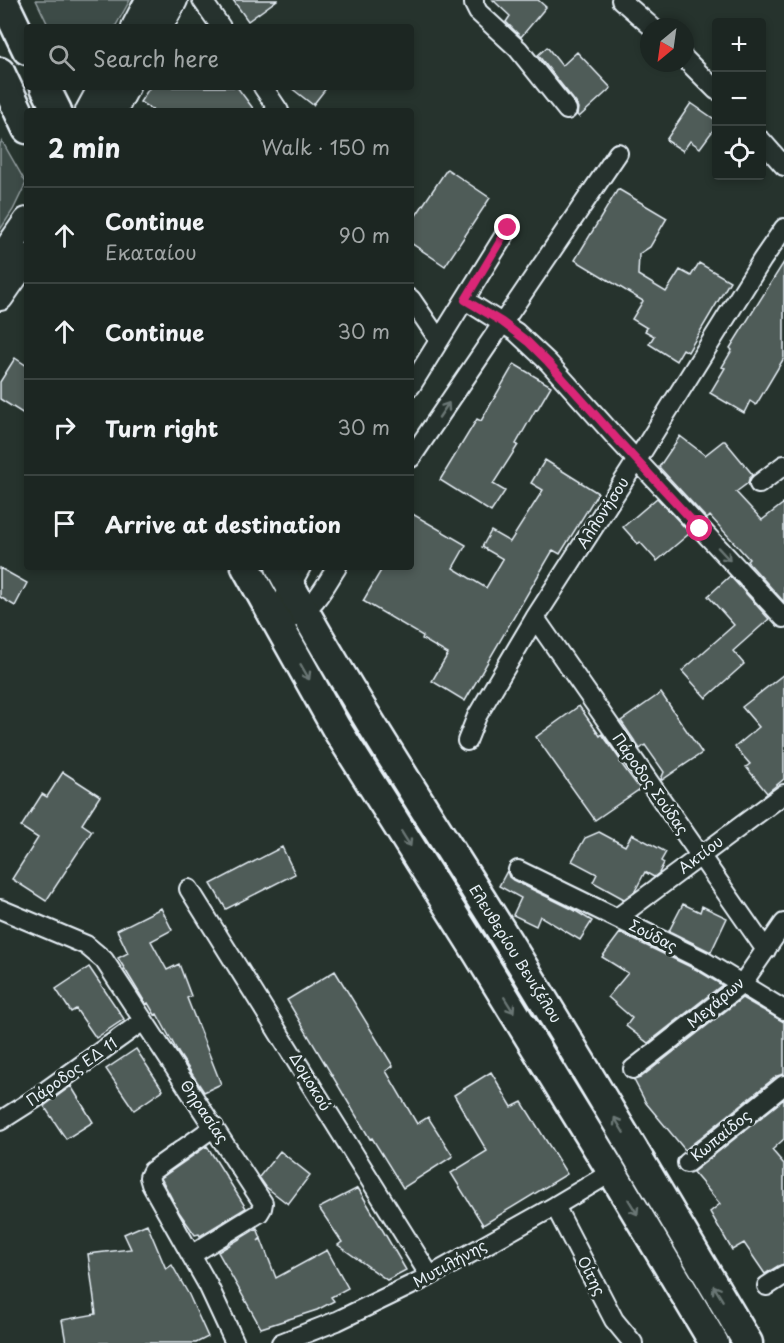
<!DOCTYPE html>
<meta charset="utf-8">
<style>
:root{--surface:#1c2622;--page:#252e2a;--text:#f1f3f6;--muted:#a0a5a5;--line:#3a4340}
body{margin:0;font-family:"Playpen Sans",sans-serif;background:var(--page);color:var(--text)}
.controls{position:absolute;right:18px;top:18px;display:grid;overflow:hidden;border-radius:6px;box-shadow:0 3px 9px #0003}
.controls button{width:54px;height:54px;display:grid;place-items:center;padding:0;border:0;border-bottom:2px solid var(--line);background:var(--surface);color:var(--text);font:30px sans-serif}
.compass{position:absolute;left:640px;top:18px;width:54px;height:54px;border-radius:50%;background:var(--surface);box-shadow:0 3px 9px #0003;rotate:209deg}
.stop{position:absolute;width:18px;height:18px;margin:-14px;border:4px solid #db2777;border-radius:50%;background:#fff}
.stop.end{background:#db2777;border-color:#fff;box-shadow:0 2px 6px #0008}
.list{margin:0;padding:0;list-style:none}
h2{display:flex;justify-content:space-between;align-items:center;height:78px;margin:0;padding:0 24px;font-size:26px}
h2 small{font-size:20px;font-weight:400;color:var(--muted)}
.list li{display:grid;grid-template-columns:39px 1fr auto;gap:18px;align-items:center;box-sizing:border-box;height:96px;padding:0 24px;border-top:2px solid var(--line)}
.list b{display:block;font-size:22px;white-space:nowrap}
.list p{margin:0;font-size:20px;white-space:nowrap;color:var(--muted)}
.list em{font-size:20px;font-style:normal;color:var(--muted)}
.icon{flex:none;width:33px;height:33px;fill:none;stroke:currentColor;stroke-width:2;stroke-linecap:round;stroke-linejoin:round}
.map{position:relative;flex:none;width:784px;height:1343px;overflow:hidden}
.search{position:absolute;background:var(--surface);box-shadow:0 3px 9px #0003;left:24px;top:24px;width:390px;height:66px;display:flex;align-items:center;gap:15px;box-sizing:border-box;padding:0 21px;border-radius:6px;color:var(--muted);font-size:22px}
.panel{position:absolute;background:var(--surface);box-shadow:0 3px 9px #0003;left:24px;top:108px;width:390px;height:462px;border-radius:6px}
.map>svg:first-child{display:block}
.green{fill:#3e4b47;stroke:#939ea0;stroke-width:1.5}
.building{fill:#505c59;stroke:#e8f1f8;stroke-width:1.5}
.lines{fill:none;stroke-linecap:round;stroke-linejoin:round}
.minor-casing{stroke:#e8f1f8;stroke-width:22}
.secondary-casing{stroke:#e8f1f8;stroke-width:30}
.primary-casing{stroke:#e8f1f8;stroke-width:33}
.minor{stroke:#26332d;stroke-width:18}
.secondary{stroke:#26332d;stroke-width:26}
.primary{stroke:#26332d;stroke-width:28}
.oneway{stroke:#6a7674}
.route{stroke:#db2777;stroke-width:8}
.labels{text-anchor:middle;stroke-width:6;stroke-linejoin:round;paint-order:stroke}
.street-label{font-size:15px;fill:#e8f1f8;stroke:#26332d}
</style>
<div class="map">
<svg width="784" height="1343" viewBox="0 0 784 1343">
<rect width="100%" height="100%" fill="#26332d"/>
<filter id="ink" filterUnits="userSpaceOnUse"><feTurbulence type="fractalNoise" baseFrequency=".0167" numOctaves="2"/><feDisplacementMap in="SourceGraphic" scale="12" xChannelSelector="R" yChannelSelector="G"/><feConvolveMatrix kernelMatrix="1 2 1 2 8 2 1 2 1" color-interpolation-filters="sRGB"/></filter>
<g filter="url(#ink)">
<path class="green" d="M36 0H130L115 27H49Z
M2 141 26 183 13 210 0 230V144Z"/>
<path class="building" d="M233 0H277L248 21Z
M493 0H538L546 7 521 37 506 22 510 16Z
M547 47 562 66 577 52 611 88 579 117 577 115 578 108 576 103 538 55Z
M150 87H237L255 111H154L140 102Z
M290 87H327L313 105Z
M691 103 717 121V125L700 148 690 141 683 151 666 140Z
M447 169 490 198 445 266 411 243V223Z
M618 189 667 218 650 247 639 254 638 275 666 292 680 270 691 276 699 263 730 281 688 352 683 349 676 361 649 344 654 336 645 331 647 328 632 319 643 301 575 260Z
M784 262V358L756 405 750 401 744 413 710 393 725 368 722 367 732 350 730 348Z
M15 358 27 366V416L0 399V382Z
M514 364 551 386 537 410 536 409 516 444 518 445 493 484 505 491 491 512 440 480 477 419 481 421Z
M680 436 705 455 723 441H725L753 475 749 479 748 483 736 492 762 520 784 503V602L747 561 749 559 710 516 707 519 659 467Z
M545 460 598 493 560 554 553 550 465 701 432 681 448 654 422 639 423 636 363 601 383 567H411V513L466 545 453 568 486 588 503 559 482 547 491 531 510 542 543 490 531 483Z
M657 498 690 533 657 561 640 542 638 544 623 527Z
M0 568 27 583 15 606 0 597Z
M730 576 769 619 733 651 744 664 706 698 682 671 734 625 708 596Z
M784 674V779L767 793 746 767 750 764 735 747 759 727 742 707Z
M661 693 702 753 662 780 661 779 664 772 645 745 640 749 621 721Z
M579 706 600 736 602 734 621 761 620 762 640 789 595 820 536 737Z
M63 772 100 796 82 824 92 831 46 901 12 879 38 838 21 827 42 794 47 797Z
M599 832 625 846 632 834 666 852 661 861 664 863 659 873 654 877 645 872 635 891 624 899 593 882 597 874 572 861 585 838Z
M282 847 295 874 226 909 211 884Z
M507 871 509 877 513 880 574 910 592 921 580 940 540 916 536 926 513 915 521 898 499 886Z
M683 904 700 912 702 906 727 918 711 952 669 931Z
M161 908 172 930 151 941 167 970 179 964 191 996 187 998 221 1084 204 1092 179 1054 157 1014 155 1015 148 1003 146 1004 118 958 128 953 117 930Z
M620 933 697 970 722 985 648 1043 626 1026 632 1018 608 997 628 973 602 957Z
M89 967 124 1019 96 1038 76 1009 71 1012 56 989Z
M335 971 393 1066 386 1071 417 1124 428 1117 453 1156 403 1188 372 1138 370 1139 287 1000Z
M742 998 784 1022V1074L777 1076 685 1150 646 1103 634 1080 640 1078Z
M136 1049 163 1090 134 1110 106 1069Z
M491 1072 512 1107 522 1102 567 1174 483 1225 451 1173 487 1151 454 1095Z
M71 1086 93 1122 66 1139 44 1106Z
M784 1099V1139L772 1150 784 1164V1264L778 1266 765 1274 744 1243 732 1250 710 1212 720 1204 693 1172Z
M207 1146 246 1208 200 1236 199 1234 195 1235 179 1212 161 1178Z
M280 1151 310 1175 288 1204 266 1187 259 1177Z
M358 1188 406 1270 387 1280 338 1245 342 1242 319 1208Z
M147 1224 166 1269 172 1265 189 1295 208 1337 196 1343H66L62 1320 96 1314 88 1254 131 1249 124 1234Z
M257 1228 261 1238 258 1241 261 1239 276 1278 327 1250 348 1288 331 1297 334 1301 317 1310 261 1328 218 1252Z"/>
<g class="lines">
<defs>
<path id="minor" d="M202 0 221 27
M474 0V4L478 12 518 49 567 110
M621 0 652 27
M685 59 716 90
M263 87 279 111
M762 141 784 166
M411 299 439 340
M465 300 516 332 548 362 617 439 784 618
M411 386 509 228
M411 458 618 153
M759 484 784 465
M301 567 283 600 276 622C282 620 289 620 294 617 314 609 326 584 337 567
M535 618 766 950
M467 741 477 716 535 618 637 460 762 260 784 228
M518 870 702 960 784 1010
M189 889 430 1276
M0 909 86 945 104 960 263 1203 262 1208 259 1213 191 1255 208 1285 235 1343
M617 918 784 794
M633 1069 742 984 784 923
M0 1121 33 1100 143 1021
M687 1163 784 1085
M555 1206 614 1320 633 1343
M191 1255 151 1184 149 1177 152 1171 214 1127
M767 1286 784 1275
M281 1343 337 1321 430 1276 555 1206 612 1172"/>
<path id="secondary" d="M135 27 149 0
M159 27 174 0
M89 111 102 87
M113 111 126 87
M0 260 27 221
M0 297 27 258"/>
<path id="primary" d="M3 0 27 50
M0 72 27 129
M45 87 57 111
M246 567 336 728 477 952 612 1172 714 1343
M280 567C347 691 425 809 500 929 585 1066 666 1205 748 1343"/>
</defs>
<use href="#minor" class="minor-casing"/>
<use href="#secondary" class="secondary-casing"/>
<use href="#primary" class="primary-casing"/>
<use href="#minor" class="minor"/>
<use href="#secondary" class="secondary"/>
<use href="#primary" class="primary"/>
</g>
<defs><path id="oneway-shaft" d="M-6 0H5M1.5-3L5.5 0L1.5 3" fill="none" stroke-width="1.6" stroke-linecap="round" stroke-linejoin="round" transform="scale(1.5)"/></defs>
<g class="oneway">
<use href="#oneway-shaft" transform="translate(444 410) rotate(-56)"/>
<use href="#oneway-shaft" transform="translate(724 554) rotate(47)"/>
<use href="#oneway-shaft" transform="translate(305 672) rotate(60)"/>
<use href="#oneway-shaft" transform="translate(406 839) rotate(58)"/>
<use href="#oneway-shaft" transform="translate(509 1005) rotate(58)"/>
<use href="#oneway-shaft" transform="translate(619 1125) rotate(-121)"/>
<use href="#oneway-shaft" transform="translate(633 1207) rotate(59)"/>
<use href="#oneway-shaft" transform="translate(718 1293) rotate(-121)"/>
</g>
</g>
<g class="lines" filter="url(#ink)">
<path class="route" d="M508 228 465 300 502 322 528 342 548 362 617 439 700 529"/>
</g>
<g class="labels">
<g class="street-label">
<text transform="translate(603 513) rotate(-57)" y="5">Αλλονήσου</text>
<text transform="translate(650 784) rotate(55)" y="5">Πάροδος Σούδας</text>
<text transform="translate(701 855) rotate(-37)" y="5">Ακτίου</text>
<text transform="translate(653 936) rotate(27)" y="5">Σούδας</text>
<text transform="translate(515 954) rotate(58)" y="5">Ελευθερίου Βενιζέλου</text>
<text transform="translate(716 1003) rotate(-40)" y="5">Μεγάρων</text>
<text transform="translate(72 1072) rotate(-35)" y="5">Πάροδος ΕΔ 11</text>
<text transform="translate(310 1082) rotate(59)" y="5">Δομοκού</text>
<text transform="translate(204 1112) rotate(56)" y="5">Θηρασίας</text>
<text transform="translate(721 1136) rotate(-39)" y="5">Κωπαίδος</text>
<text transform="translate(450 1264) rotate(-29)" y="5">Μυτιλήνης</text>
<text transform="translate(591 1276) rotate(63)" y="5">Οίτης</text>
</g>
</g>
</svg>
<div class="controls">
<button>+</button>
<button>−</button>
<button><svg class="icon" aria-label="locate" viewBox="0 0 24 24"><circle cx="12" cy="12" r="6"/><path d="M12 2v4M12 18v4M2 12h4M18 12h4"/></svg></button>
</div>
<svg class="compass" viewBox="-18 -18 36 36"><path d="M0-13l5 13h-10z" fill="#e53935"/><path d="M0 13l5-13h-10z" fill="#a0a5a5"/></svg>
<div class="stop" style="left:700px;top:529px"></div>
<div class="stop end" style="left:508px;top:228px"></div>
<div class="search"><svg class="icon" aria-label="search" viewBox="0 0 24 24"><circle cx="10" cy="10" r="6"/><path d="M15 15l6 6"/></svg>Search here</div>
<section class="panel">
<h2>2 min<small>Walk · 150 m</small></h2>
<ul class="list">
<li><svg class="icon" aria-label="ahead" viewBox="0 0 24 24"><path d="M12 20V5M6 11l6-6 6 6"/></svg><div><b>Continue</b><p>Εκαταίου</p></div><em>90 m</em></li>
<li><svg class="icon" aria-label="ahead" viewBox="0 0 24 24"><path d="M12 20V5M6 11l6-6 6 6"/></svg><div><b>Continue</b></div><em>30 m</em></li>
<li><svg class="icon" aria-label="right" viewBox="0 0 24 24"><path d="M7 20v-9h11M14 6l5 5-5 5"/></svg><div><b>Turn right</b></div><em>30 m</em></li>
<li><svg class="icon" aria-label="arrive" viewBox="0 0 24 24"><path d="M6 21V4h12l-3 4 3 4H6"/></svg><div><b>Arrive at destination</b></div></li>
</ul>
</section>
</div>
